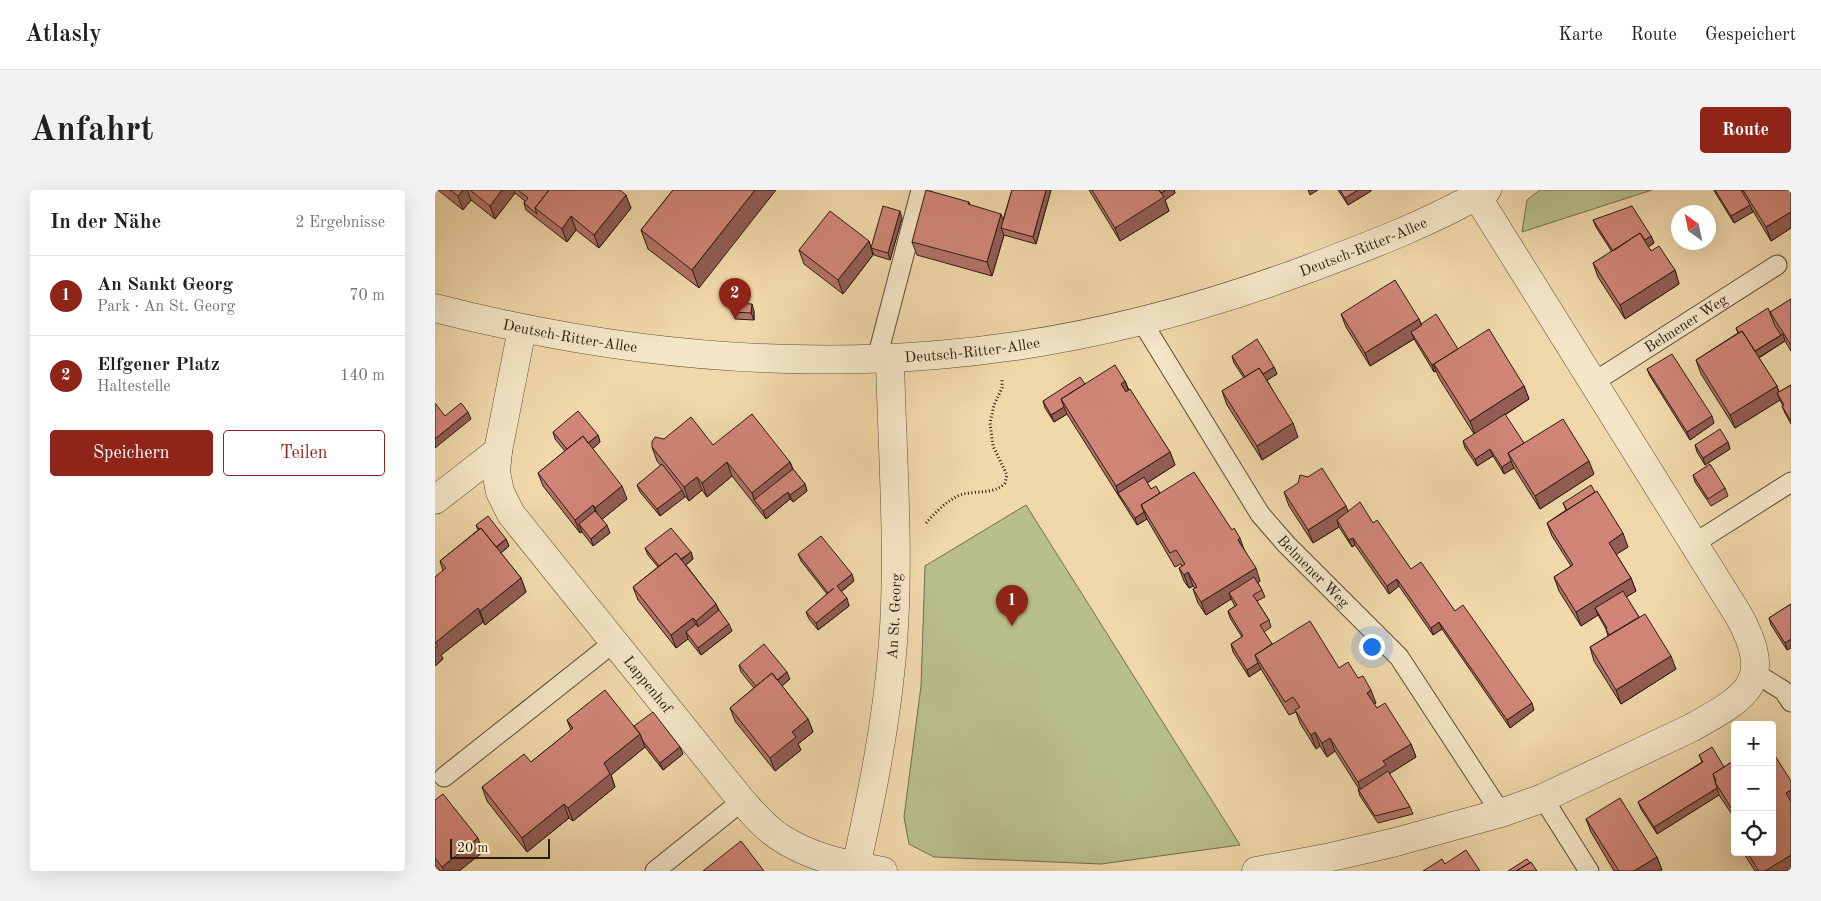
<!DOCTYPE html>
<html lang="de">
<meta charset="utf-8">
<style>
:root{--surface:#fff;--page:#f2f2f2;--text:#202124;--muted:#757577;--line:#e0e0e0;--accent:#8f2418}
body{margin:0;font-family:"Old Standard TT",serif;background:var(--page);color:var(--text)}
.controls{position:absolute;right:15px;bottom:15px;display:grid;overflow:hidden;border-radius:5px;box-shadow:0 5px 20px #0002}
.controls button{width:45px;height:45px;display:grid;place-items:center;padding:0;border:0;border-bottom:1px solid var(--line);background:var(--surface);color:var(--text);font:25px sans-serif}
.compass{position:absolute;left:1236px;top:15px;width:45px;height:45px;border-radius:50%;background:var(--surface);box-shadow:0 5px 20px #0002;rotate:327deg}
.scale{position:absolute;left:15px;bottom:12px;width:100px;box-sizing:border-box;padding-left:5px;border:2px solid #281c0e;border-top:0;font-size:14px;line-height:18px;white-space:nowrap;color:#281c0e;-webkit-text-stroke:4px #f5e6c8;paint-order:stroke}
.you{position:absolute;left:936px;top:456px;width:18px;height:18px;margin:-12px;border:4px solid #fff;border-radius:50%;background:#1a73e8;box-shadow:0 0 0 8px #1a73e833}
.badge{display:grid;place-items:center;width:32px;height:32px;border-radius:50%;background:var(--accent);color:#fff;font-size:16px;font-weight:700}
.pin{position:absolute;translate:-50% -41px;filter:drop-shadow(0 1px 2px #0008)}
.pin::after{content:'';position:absolute;top:26px;width:18px;height:15px;background:inherit;clip-path:polygon(0 0,100% 0,50% 100%)}
.list{margin:0;padding:0;list-style:none}
h2{display:flex;justify-content:space-between;align-items:center;height:65px;margin:0;padding:0 20px;font-size:21px}
h2 small{font-size:16px;font-weight:400;color:var(--muted)}
.list li{display:grid;grid-template-columns:32px 1fr auto;gap:15px;align-items:center;box-sizing:border-box;height:80px;padding:0 20px;border-top:1px solid var(--line)}
.list b{display:block;font-size:19px;white-space:nowrap}
.list p{margin:0;font-size:16px;white-space:nowrap;color:var(--muted)}
.list em{font-size:16px;font-style:normal;color:var(--muted)}
.actions{display:flex;gap:10px;padding:15px 20px}
.actions a{flex:1;padding:11px 0;border:1px solid var(--accent);border-radius:5px;text-align:center;font-size:18px;color:var(--accent)}
.actions .main{background:var(--accent);color:#fff}
.icon{flex:none;width:28px;height:28px;fill:none;stroke:currentColor;stroke-width:2;stroke-linecap:round;stroke-linejoin:round}
.map{position:relative;flex:none;width:1356px;height:681px;overflow:hidden;border-radius:5px}
header{display:flex;align-items:center;gap:30px;box-sizing:border-box;height:70px;padding:0 25px;background:var(--surface);border-bottom:1px solid var(--line)}
header strong{font-size:24px}
nav{display:flex;gap:28px;margin-inline-start:auto;font-size:18px}
.intro{display:flex;align-items:center;justify-content:space-between;box-sizing:border-box;height:120px;padding:0 30px}
h1{margin:0;font-size:35px}
.button{padding:12px 22px;border-radius:5px;background:var(--accent);color:#fff;font-size:18px;font-weight:700}
main{display:flex;gap:30px;padding:0 30px}
aside{flex:1;background:var(--surface);border-radius:5px;box-shadow:0 5px 20px #0002}
.map>svg:first-child{display:block}
.green{fill:#b8bf8a;stroke:#706e4c}
.lines{fill:none;stroke-linecap:round;stroke-linejoin:round}
.service-casing{stroke:#5a4b35;stroke-width:21}
.minor-casing{stroke:#5a4b35;stroke-width:29}
.tertiary-casing{stroke:#5a4b35;stroke-width:29}
.path{stroke:#281c0e;stroke-width:3;stroke-dasharray:1 2.5;stroke-linecap:butt}
.service{stroke:#f5e6c8;stroke-width:19}
.minor{stroke:#f5e6c8;stroke-width:28}
.tertiary{stroke:#f5e6c8;stroke-width:28}
.wall{fill:#b37267;stroke:#281c0e}
.shaded-wall{fill:#925d54;stroke:#281c0e}
.building{fill:#d08578;stroke:#281c0e}
.labels{text-anchor:middle;stroke-width:4.5;stroke-linejoin:round;paint-order:stroke}
.street-label{font-size:15px;fill:#281c0e;stroke:#f5e6c8}
</style>
<header>
<strong>Atlasly</strong>
<nav><a>Karte</a><a>Route</a><a>Gespeichert</a></nav>
</header>
<div class="intro"><h1>Anfahrt</h1><a class="button">Route</a></div>
<main>
<aside>
<h2>In der Nähe<small>2 Ergebnisse</small></h2>
<ul class="list">
<li><span class="badge">1</span><div><b>An Sankt Georg</b><p>Park · An St. Georg</p></div><em>70 m</em></li>
<li><span class="badge">2</span><div><b>Elfgener Platz</b><p>Haltestelle</p></div><em>140 m</em></li>
</ul>
<div class="actions"><a class="main">Speichern</a><a>Teilen</a></div>
</aside>
<div class="map">
<svg width="1356" height="681" viewBox="0 0 1356 681">
<rect width="100%" height="100%" fill="#f0d8aa"/>
<filter id="stains"><feTurbulence type="fractalNoise" baseFrequency=".004" numOctaves="4"/><feColorMatrix values="0 0 0 0 .2 0 0 0 0 .09 0 0 0 0 .02 0 0 0 .5 -.17"/></filter>
<radialGradient id="worn" r=".72"><stop offset=".6" stop-color="#630" stop-opacity="0"/><stop offset="1" stop-color="#630" stop-opacity=".3"/></radialGradient>
<path class="green" d="M1105 0H1217L1087 42 1092 10Z
M591 315 805 655 666 674 499 667 474 654 469 627 486 496 490 376Z"/>
<g class="lines">
<defs>
<g id="service">
<path id="s1" d="M706 130 825 324 851 354 964 467 1066 623"/>
<path d="M442 168 486 0"/>
<path id="s2" d="M1159 192 1342 75"/>
<path d="M1260 353 1356 292"/>
<path d="M1320 483 1349 501 1356 512"/>
<path d="M9 587 178 453"/>
<path d="M1108 608 1154 681"/>
<path d="M220 681 307 611"/>
</g>
<g id="minor">
<path id="s3" d="M87 139 63 261 61 282 65 302 76 324 307 611C319 624 331 639 346 648 377 668 412 675 448 681"/>
<path d="M0 310 63 261"/>
<path id="s4" d="M420 681C437 605 452 531 458 453 465 359 457 263 455 169"/>
<path d="M821 681 896 667 957 653 1066 623 1108 608 1256 538C1312 507 1340 492 1304 426L1038 0"/>
</g>
<g id="tertiary">
<path id="s5" d="M0 118C164 160 333 179 502 165 627 155 755 123 873 79 934 56 995 33 1052 0"/>
</g>
</defs>
<use href="#service" class="service-casing"/>
<use href="#minor" class="minor-casing"/>
<use href="#tertiary" class="tertiary-casing"/>
<path class="path" d="M491 333C501 322 511 311 525 305 540 300 559 305 570 293L572 285 558 256 555 233 559 215 567 198V188"/>
<use href="#service" class="service"/>
<use href="#minor" class="minor"/>
<use href="#tertiary" class="tertiary"/>
</g>
<path class="wall" d="M3 0H185L196 18 164 58 141 40 132 52 91 20 89 13 90 11 80 3 60 29 36 10 28 20Z
M238 0 264 98 213 59 206 40Z
M577 0H616L601 54 569 45 557 86 482 65 477 52 534 12 535 15 568 30Z
M654 0H739L740 3 730 10 734 21 685 51Z
M903 0H936V1L913 15Z
M1279 0H1306L1307 2V0H1356V38L1336 51 1318 21 1299 33 1281 4Z
M467 28 455 70 439 65 436 58Z
M1158 30 1216 46 1219 53 1213 57 1216 61 1240 80 1244 94 1190 129 1163 87 1158 73 1177 62 1161 37Z
M434 51 438 65 408 104 369 74 364 60Z
M1356 109V161L1350 151 1324 168 1342 196 1344 202 1356 195V234L1350 223 1347 216H1348L1345 210 1300 238 1266 184 1261 170 1303 143 1301 138 1335 123Z
M319 121V130L300 129 297 122Z
M906 124 984 129 986 134 1023 159 1089 196 1094 209 1067 227 1089 253 1159 284 1105 319 1079 278 1069 284 1058 266 1042 276 1030 258 1028 251 1039 244 1004 188 1001 181 999 182 979 149 935 176 911 137Z
M797 166 839 177 842 184 832 190 863 247 827 270 792 215 787 201 809 188 799 173Z
M1212 179 1279 233 1255 250 1215 186Z
M690 191 694 200 735 262 740 275 712 293 716 299 725 303 809 359 825 391 823 393 827 400 830 407 822 411 834 430 836 437 829 442 837 454 904 478 923 488 941 513 939 514 942 518 976 554 981 567 954 584 975 617 978 624 943 633 925 606 923 599H924L900 561 892 567 885 556 881 559 865 533 861 522 854 525 826 479 814 487 798 462 796 454 807 447 795 428 793 421 800 416 796 409 771 425 763 413 758 399 760 398 758 396 754 398 749 391 744 378 747 376 746 374 740 377 712 329 702 335 632 224 619 232 610 218 608 211 650 194Z
M118 242 163 245 165 252 157 259 192 309 167 329 175 343 158 356 147 342 145 343 108 296 103 283 130 261 120 249Z
M229 249 278 255 355 272 358 279 370 294 372 301 358 312 355 309 331 329 297 286 272 307 267 300 254 311 250 306 225 326 205 302 202 295 226 276 222 271 217 257Z
M1293 252 1295 259 1270 275 1262 262 1260 255Z
M1258 285 1290 298 1293 306 1276 316 1260 292Z
M849 302 911 316 913 322 938 333 976 379 1020 421 1099 520 1075 538 1007 439 998 445 964 396 954 404 920 355 917 357 904 337 878 353 854 316Z
M1128 313 1193 357 1181 364 1196 388 1201 401 1191 407 1204 427 1241 479 1186 514 1159 471 1155 457 1173 446 1171 439 1163 425 1146 436 1124 401 1119 387 1136 376 1117 346 1112 333 1131 320Z
M41 335 71 349 74 356 66 363 86 388 91 402 50 435 48 432 6 465 8 469 0 476V387L8 381 5 371 43 340Z
M210 358 256 362 258 369 251 375 281 414 284 420 297 441 266 465 253 449 241 458 203 410 198 397 223 377 213 365Z
M363 364 419 391 406 402 414 416 383 440 374 429 371 422 392 404 366 371Z
M1356 414 1352 460 1336 435 1334 428Z
M304 475 355 489 347 496 373 529 378 542 363 554 366 560 340 581 300 531 295 518 319 498 306 482Z
M132 530 199 536 245 557 248 564 228 580 210 557 176 585 180 597 138 631 134 628 92 662 52 611 47 597 96 572 136 540Z
M1264 565 1289 577 1300 570V629L1284 605 1222 644 1206 619 1203 612 1267 572Z
M0 610 48 662 24 681H5L0 675Z
M1151 629 1222 667 1227 680 1225 681H1179L1156 642Z
M1308 662H1337L1356 681H1320Z"/>
<path class="shaded-wall" d="M28 0H32L36 10 28 20 23 6Z
M67 0H79L80 3 60 29 55 16Z
M320 0H341L264 98 257 80Z
M611 0H616L601 54 598 47Z
M731 0H739L740 3 730 10 734 21 685 51 680 38Z
M873 0H883L875 5Z
M923 0H936V1L913 15 910 8Z
M191 5 196 18 164 58 159 45Z
M1315 15 1318 22 1299 33 1296 26Z
M465 21 467 28 455 70 453 63Z
M1356 22V38L1336 51 1331 37Z
M566 24 571 37 566 38 569 45 557 86 552 72Z
M136 26 141 40 132 52 127 39Z
M1216 46 1219 53 1211 58 1208 51Z
M434 51 438 65 408 104 403 90Z
M1240 80 1244 94 1190 129 1185 115Z
M317 114 319 121V130L316 123Z
M984 129 989 142H976L979 149 935 176 930 163Z
M1348 144 1350 151 1321 169 1319 162Z
M1023 159 999 174 1001 181 999 182 997 175Z
M839 177 842 184 816 200 814 193Z
M690 191 695 205 691 208 686 194Z
M1089 196 1094 209 1040 244 1035 231Z
M1342 196 1346 210 1342 203 1345 210 1300 238 1295 225Z
M629 217 632 224 619 232 616 225Z
M33 222 36 229 0 258V249Z
M1277 226 1279 233 1255 250 1252 242Z
M858 233 863 247 827 270 822 256Z
M163 245 165 252 154 262 151 255Z
M1293 252 1295 259 1270 275 1268 268Z
M1055 259 1058 266 1042 276 1040 269Z
M735 262 740 275 687 309 683 303 681 296Z
M1076 271 1079 278 1069 284 1067 277Z
M1154 271 1159 284 1105 319 1100 306Z
M292 272 297 286 272 307 267 293Z
M355 272 360 286 319 310 317 303Z
M262 287 267 300 254 311 249 297Z
M370 294 372 301 358 312 355 305Z
M187 296 192 309 165 331 160 318Z
M247 300 250 307 225 326 222 319Z
M353 302 355 309 331 329 328 321Z
M158 315 163 329 144 334 147 342 145 343 140 330Z
M911 316 916 330H902L904 337 878 353 873 340Z
M709 322 712 329 702 335 700 328Z
M172 335 175 343 158 356 156 349Z
M1188 343 1193 357 1179 366 1174 353Z
M805 348 810 362 803 350Z
M918 348 920 355 917 357 914 350Z
M71 349 74 356 62 366 60 359Z
M256 362 258 369 247 378 245 371Z
M821 378 825 391 798 409 794 403 796 409 771 425 766 412Z
M753 382 758 396 754 398 749 385Z
M417 384 419 391 404 403 402 396Z
M86 388 91 402 50 435 45 421Z
M1196 388 1201 401 1164 424 1160 418 1163 425 1146 436 1141 422Z
M962 389 964 396 954 404 952 396Z
M412 408 414 416 383 440 381 433Z
M281 414 286 428 266 444 261 431Z
M43 418 48 432 6 465 8 469 0 476V453Z
M258 428 263 441 251 442 253 449 241 458 236 445Z
M1004 432 1007 439 998 445 996 438Z
M294 434 297 441 266 465 263 458Z
M1356 449V458L1352 460 1350 453Z
M1236 466 1241 479 1186 514 1181 500Z
M823 473 826 479 814 487 812 480Z
M352 482 355 489 343 499 341 492Z
M936 500 941 513 936 516 932 503Z
M1097 513 1099 520 1075 538 1072 530Z
M373 529 378 542 363 554 366 560 340 581 335 568 357 542Z
M880 542 885 556 881 559 876 545Z
M205 544 210 557 176 585 180 597 138 631 133 618 169 573Z
M895 548 900 561 892 567 887 553Z
M976 554 981 567 954 584 928 606 923 592 948 571Z
M245 557 248 564 228 580 225 573Z
M1282 598 1284 605 1222 644 1219 637Z
M1356 600V617L1351 603Z
M129 614 134 628 92 662 87 648Z
M43 648 48 662 24 681H9L7 677Z
M1356 665V681H1330Z
M1222 667 1227 680 1225 681H1199Z"/>
<path class="building" d="M15 0H28L23 6Z
M35 0H67L55 16Z
M83 0H114L100 18 102 24 89 13 93 8Z
M114 0H185L191 5 159 45 136 26 127 39 100 18Z
M238 0H320L257 80 206 40Z
M491 0 534 12 533 14 566 24 552 72 477 52Z
M577 0H611L598 47 566 38Z
M657 0H724L729 7 680 38Z
M724 0H731L726 3Z
M905 0H923L910 8Z
M1280 0H1306L1315 15 1296 26Z
M1308 0H1356V22L1331 37Z
M448 16 465 21 453 63 436 58Z
M1197 16 1216 46 1210 50 1205 43 1178 61 1158 30Z
M395 21 434 51 403 90 364 60Z
M1205 43 1216 61 1224 56 1240 80 1185 115 1158 73Z
M960 90 984 129 930 163 906 124Z
M1356 109V155L1335 122Z
M298 113 317 114 316 123 297 122Z
M1333 118 1335 123 1340 136 1346 145 1320 161 1307 141 1304 143 1301 138Z
M1001 124 1023 159 997 175 976 142 987 135 986 134Z
M1054 139 1089 196 1035 231 999 174Z
M1307 141 1342 196 1295 225 1261 170Z
M822 149 839 177 828 184 824 178 810 187 797 166Z
M1237 164 1277 226 1252 242 1212 179Z
M680 175 690 191 686 194 691 202 695 199 735 262 681 296 626 209Z
M824 178 858 233 822 256 787 201Z
M645 187 650 194 626 209 629 217 616 225 608 211Z
M1356 195V231L1347 216 1349 215 1342 203Z
M0 213 10 226 26 213 33 222 0 249Z
M143 221 163 245 153 253 148 246 132 259 118 242Z
M317 224 355 272 317 303 292 272 267 293 262 287 249 297 217 257V252L220 247 229 249 256 227 278 255Z
M1070 224 1089 253 1073 263 1076 271 1067 277 1055 259 1040 269 1028 251Z
M1128 229 1154 271 1100 306 1073 263Z
M1285 239 1293 252 1268 268 1260 255Z
M148 246 187 296 160 318 158 315 140 330 103 283Z
M227 274 247 300 222 319 202 295Z
M1275 274 1290 298 1273 309 1258 285Z
M887 278 911 316 873 340 849 302 863 293 865 285 873 287Z
M358 279 370 294 355 305 353 302 328 321 319 310Z
M759 282 797 340 799 338 805 348 803 350 821 378 766 412 758 399 762 397 753 382 749 385 744 378 750 374 741 360 735 363 706 315Z
M709 287 716 299 721 296 725 303 706 315 709 322 700 328 683 303Z
M1156 295 1160 302 1132 320 1128 313Z
M1162 301 1188 343 1174 353 1196 388 1141 422 1119 387 1138 375 1112 333Z
M925 312 938 333 942 330 976 379 986 372 1020 421 1028 415 1097 513 1072 530 1004 432 996 438 962 389 952 396 918 348 914 350 902 330Z
M160 321 172 335 156 349 144 334Z
M53 326 71 349 61 357 46 338 44 339 41 335Z
M46 338 86 388 45 421 43 418 0 453 3 456 0 458V387L11 378 5 371Z
M236 338 256 362 246 369 241 363 224 376 210 358Z
M386 346 417 384 402 396 412 408 381 433 371 422 399 398 393 403 363 364Z
M241 363 281 414 261 431 258 428 236 445 198 397Z
M819 387 827 400 818 405 834 430 825 435 837 454 820 465 823 473 812 480 796 454 808 446 793 421 802 415 794 403Z
M1188 401 1204 427 1174 445 1171 439 1172 438 1160 418Z
M1356 414V449L1350 453 1334 428Z
M284 420 294 434 263 458 251 442 261 434 263 437Z
M1210 424 1236 466 1181 500 1155 457Z
M875 431 904 478 913 472 923 488 928 486 936 500 932 503 942 518 950 513 976 554 948 571 951 575 923 592 895 548 887 553 880 542 876 545 860 520 865 517 858 507 850 512 820 465Z
M329 454 352 482 342 490 337 483 321 496 304 475Z
M337 483 373 529 357 542 361 547 335 568 295 518Z
M170 500 205 544 169 573 175 584 133 618 129 614 87 648 47 597 89 564 96 572 138 538 132 530Z
M218 522 245 557 225 573 208 551 205 544 199 536Z
M1277 557 1289 577 1278 584 1282 598 1219 637 1203 612 1268 572 1264 565Z
M1337 561 1356 591V600L1351 603 1356 612V665L1330 681H1324L1312 662H1337Z
M1300 570V624L1280 592 1281 590 1278 584Z
M953 581 975 617 940 626 923 599H926Z
M8 604 43 648 7 677 0 668V610Z
M1185 608 1222 667 1199 681H1184L1151 629Z
M1300 635V643L1296 638Z
M306 651 329 681H268Z
M1031 660 1045 681H988L1007 669 1010 674Z
M1092 669 1095 673 1081 681H1073Z
M1096 672 1102 681H1081Z"/>
<g class="labels">
<g class="street-label">
<text dy="5" stroke="none"><textPath href="#s5" startOffset="948">Deutsch-Ritter-Allee</textPath></text>
<text dy="5" stroke="none"><textPath href="#s2" startOffset="109">Belmener Weg</textPath></text>
<text dy="5" stroke="none"><textPath href="#s5" startOffset="138">Deutsch-Ritter-Allee</textPath></text>
<text dy="5" stroke="none"><textPath href="#s5" startOffset="542">Deutsch-Ritter-Allee</textPath></text>
<text dy="5" stroke="none"><textPath href="#s1" startOffset="306">Belmener Weg</textPath></text>
<text dy="5" stroke="none"><textPath href="#s4" startOffset="258">An St. Georg</textPath></text>
<text dy="5" stroke="none"><textPath href="#s3" startOffset="409">Lappenhof</textPath></text>
</g>
</g>
<rect width="100%" height="100%" filter="url(#stains)"/>
<rect width="100%" height="100%" fill="url(#worn)"/>
</svg>
<div class="controls">
<button>+</button>
<button>−</button>
<button><svg class="icon" aria-label="locate" viewBox="0 0 24 24"><circle cx="12" cy="12" r="6"/><path d="M12 2v4M12 18v4M2 12h4M18 12h4"/></svg></button>
</div>
<svg class="compass" viewBox="-18 -18 36 36"><path d="M0-13l5 13h-10z" fill="#e53935"/><path d="M0 13l5-13h-10z" fill="#757577"/></svg>
<div class="scale">20 m</div>
<div class="you"></div>
<div class="pin badge" style="left:577px;top:436px">1</div>
<div class="pin badge" style="left:300px;top:129px">2</div>
</div>
</main>
